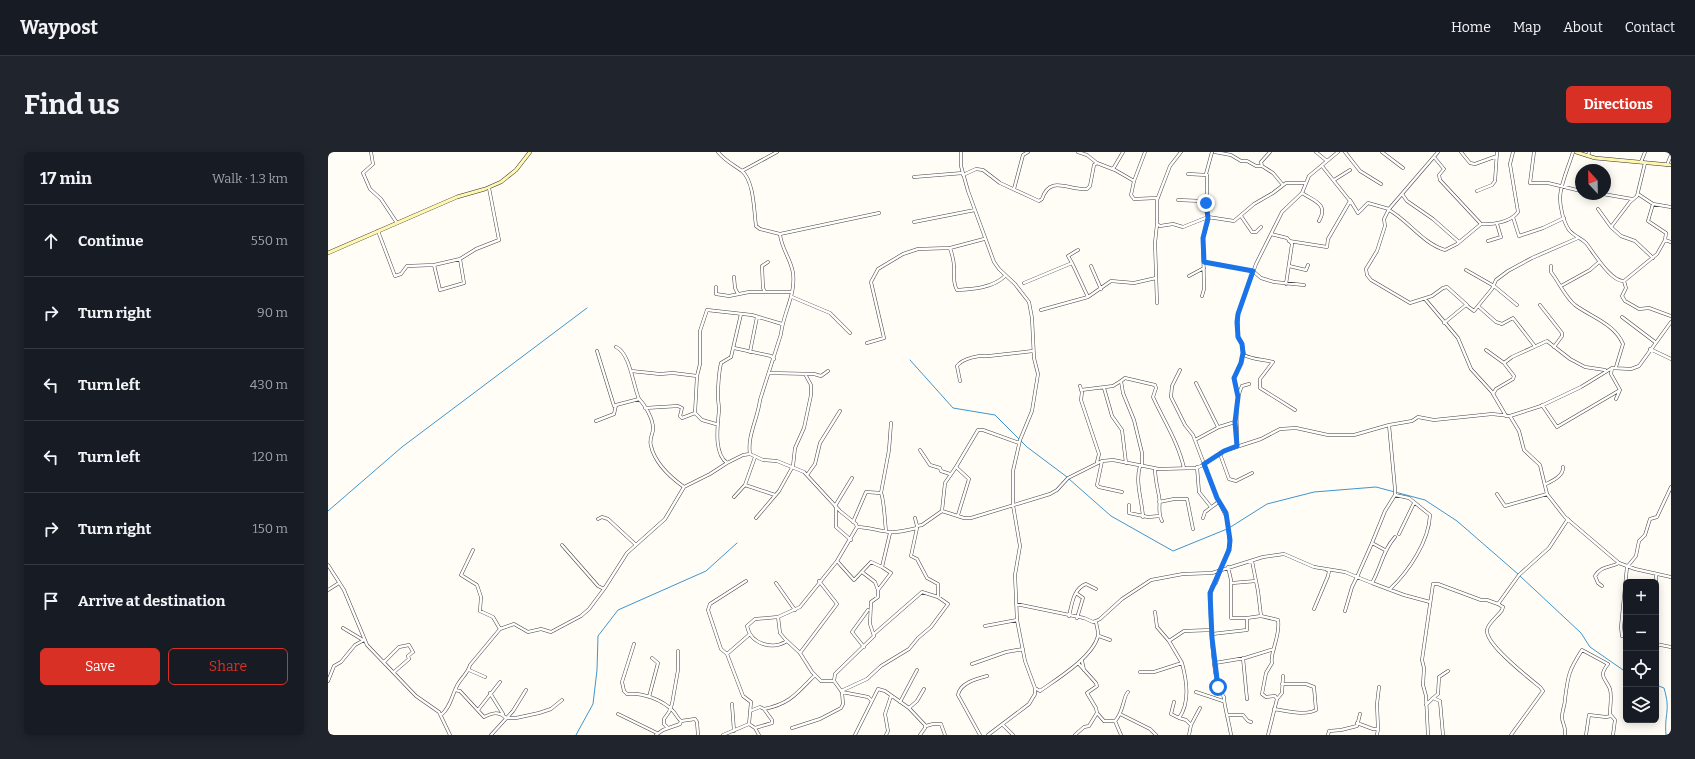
<!DOCTYPE html>
<meta charset="utf-8">
<style>
:root{--surface:#171b24;--page:#20242c;--text:#f1f3f6;--muted:#9ea1a6;--line:#363941;--accent:#d93025}
body{margin:0;font-family:Bitter,serif;background:var(--page);color:var(--text)}
.controls{position:absolute;right:12px;bottom:12px;display:grid;overflow:hidden;border-radius:6px;box-shadow:0 2px 10px #0003}
.controls button{width:36px;height:36px;display:grid;place-items:center;padding:0;border:0;border-bottom:1px solid var(--line);background:var(--surface);color:var(--text);font:20px sans-serif}
.compass{position:absolute;left:1247px;top:12px;width:36px;height:36px;border-radius:50%;background:var(--surface);box-shadow:0 2px 10px #0003;rotate:338deg}
.stop{position:absolute;width:12px;height:12px;margin:-9px;border:3px solid #1a73e8;border-radius:50%;background:#fff}
.stop.end{background:#1a73e8;border-color:#fff;box-shadow:0 1px 4px #0008}
.list{margin:0;padding:0;list-style:none}
h2{display:flex;justify-content:space-between;align-items:center;height:52px;margin:0;padding:0 16px;font-size:17px}
h2 small{font-size:13px;font-weight:400;color:var(--muted)}
.list li{display:grid;grid-template-columns:26px 1fr auto;gap:12px;align-items:center;box-sizing:border-box;height:72px;padding:0 16px;border-top:1px solid var(--line)}
.list b{display:block;font-size:15px;white-space:nowrap}
.list em{font-size:13px;font-style:normal;color:var(--muted)}
.actions{display:flex;gap:8px;padding:12px 16px}
.actions a{flex:1;padding:9px 0;border:1px solid var(--accent);border-radius:6px;text-align:center;font-size:14px;color:var(--accent)}
.actions .main{background:var(--accent);color:#fff}
.icon{flex:none;width:22px;height:22px;fill:none;stroke:currentColor;stroke-width:2;stroke-linecap:round;stroke-linejoin:round}
.map{position:relative;flex:none;width:1343px;height:583px;overflow:hidden;border-radius:6px}
header{display:flex;align-items:center;gap:24px;box-sizing:border-box;height:56px;padding:0 20px;background:var(--surface);border-bottom:1px solid var(--line)}
header strong{font-size:19px}
nav{display:flex;gap:22px;margin-inline-start:auto;font-size:14px}
.intro{display:flex;align-items:center;justify-content:space-between;box-sizing:border-box;height:96px;padding:0 24px}
h1{margin:0;font-size:28px}
.button{padding:10px 18px;border-radius:6px;background:var(--accent);color:#fff;font-size:14px;font-weight:700}
main{display:flex;gap:24px;padding:0 24px}
aside{flex:1;background:var(--surface);border-radius:6px;box-shadow:0 2px 10px #0003}
.map>svg:first-child{display:block}
.lines{fill:none;stroke-linecap:round;stroke-linejoin:round}
.stream{stroke:#3f96cf;stroke-width:1}
.street-casing{stroke:#444;stroke-width:3.5}
.secondary-casing{stroke:#333;stroke-width:4}
.street{stroke:#fff;stroke-width:2.5}
.secondary{stroke:#fff6b0;stroke-width:3}
.route{stroke:#1a73e8;stroke-width:5}
</style>
<header>
<strong>Waypost</strong>
<nav><a>Home</a><a>Map</a><a>About</a><a>Contact</a></nav>
</header>
<div class="intro"><h1>Find us</h1><a class="button">Directions</a></div>
<main>
<aside>
<h2>17 min<small>Walk · 1.3 km</small></h2>
<ul class="list">
<li><svg class="icon" aria-label="ahead" viewBox="0 0 24 24"><path d="M12 20V5M6 11l6-6 6 6"/></svg><div><b>Continue</b></div><em>550 m</em></li>
<li><svg class="icon" aria-label="right" viewBox="0 0 24 24"><path d="M7 20v-9h11M14 6l5 5-5 5"/></svg><div><b>Turn right</b></div><em>90 m</em></li>
<li><svg class="icon" aria-label="left" viewBox="0 0 24 24"><path d="M17 20v-9H6M10 6l-5 5 5 5"/></svg><div><b>Turn left</b></div><em>430 m</em></li>
<li><svg class="icon" aria-label="left" viewBox="0 0 24 24"><path d="M17 20v-9H6M10 6l-5 5 5 5"/></svg><div><b>Turn left</b></div><em>120 m</em></li>
<li><svg class="icon" aria-label="right" viewBox="0 0 24 24"><path d="M7 20v-9h11M14 6l5 5-5 5"/></svg><div><b>Turn right</b></div><em>150 m</em></li>
<li><svg class="icon" aria-label="arrive" viewBox="0 0 24 24"><path d="M6 21V4h12l-3 4 3 4H6"/></svg><div><b>Arrive at destination</b></div></li>
</ul>
<div class="actions"><a class="main">Save</a><a>Share</a></div>
</aside>
<div class="map">
<svg width="1343" height="583" viewBox="0 0 1343 583">
<rect width="100%" height="100%" fill="#fffdf5"/>
<g class="lines">
<path class="stream" d="M582 208 625 256 667 263 699 295 739 325
M741 327 783 364 845 399 899 377
M0 359 74 295 259 156
M901 376 939 352 986 340 1048 335 1097 348 1129 369 1190 422
M1192 424 1253 481 1262 495 1298 520
M1328 533 1336 536C1343 560 1336 561 1338 583
M248 583 265 552 269 518 270 484 290 458 378 419 409 391"/>
<defs>
<path id="street" d="M43 0 45 12 35 21 42 37 53 47 69 71
M390 0C397 9 406 13 414 19 426 29 426 59 428 74L432 77 452 82
M633 0V14L640 39 666 110 671 117 687 132 701 150 704 166 706 206 710 222 704 259 692 288 685 319V353L692 394 687 423 689 468 697 509 707 536V542L701 552 660 583
M750 0 759 3 769 11
M887 0 903 3 913 9H919L928 14H934L945 21 955 33
M988 0 999 9
M1017 0 1032 19 1053 32
M1054 0 1075 16
M1110 0 1061 57 1056 67 1057 74 1049 99 1038 117 1039 123 1043 128 1082 151 1104 144 1115 136 1119 135 1139 153
M1133 0 1142 11 1147 12 1169 4
M1206 0 1202 31H1220L1253 39
M1245 0C1241 14 1233 30 1232 45 1232 55 1235 69 1241 78 1246 84 1253 86 1258 91 1266 101 1283 130 1296 129L1329 102 1337 88 1343 90
M1260 4 1261 0
M1313 10 1317 0
M1339 13 1343 3
M934 14 933 10 942 0
M785 17 795 0
M414 19 449 0
M860 22 879 23V53
M878 22 884 0
M635 23 648 17 655 18 672 31 711 49 714 47C722 22 741 39 759 37L762 34 766 13 769 11 787 18 806 29 803 43 806 47 829 46
M586 25 635 21
M1006 28 1022 18
M806 29 817 0
M686 37 695 3 700 0
M1149 39 1164 33 1167 29 1169 0
M974 41C986 49 1001 52 991 69
M1074 42 1079 49 1105 67 1131 90
M1275 42 1304 47
M1310 42 1325 52 1343 55
M850 48 874 49 879 54V62L881 66 875 86 876 137 874 144
M1022 48 1030 61 1040 51 1061 57
M1325 52 1320 69 1338 81 1337 88
M1270 57 1283 75 1302 50 1309 44 1317 11
M1061 58C1081 69 1094 91 1117 98L1129 92 1153 72 1112 28 1111 23 1116 17 1106 5
M913 64 924 80H928L933 75
M1185 65 1191 84 1215 76 1236 66
M586 70 647 58
M829 72 832 74 845 72 855 75 880 65 906 69 926 52 945 41 958 31H978
M1153 72C1165 73 1183 70 1190 60L1182 12 1185 0
M1283 75 1293 84 1307 89 1325 106
M50 79 67 124 73 122 79 114 106 113
M943 82 959 86 964 92 958 132
M961 89 999 95 1000 87 1022 49 994 14
M1160 89 1173 85 1169 72
M622 96C624 102 626 109 626 115 627 124 624 129 629 138 645 137 665 136 677 124
M132 107 136 131 112 138 106 113 132 107 148 97 171 88 161 36
M876 110 925 119 933 126 946 130 976 133
M744 111 740 104 750 98
M763 114 773 137
M961 114 978 118 980 113
M1223 114V120C1231 130 1237 145 1247 153 1263 165 1287 172 1295 192L1288 215
M1138 118 1166 134 1189 153
M861 124 876 116
M406 125 407 136 410 142
M1296 129 1298 136 1294 144 1297 149 1311 157 1321 156 1343 164
M696 131 744 111 760 145
M1233 134 1262 118 1271 110
M388 135V142L401 144 421 140H464
M437 140 435 136 434 114 440 110
M464 145 502 161 522 181
M1097 147 1130 186 1143 217 1164 240 1178 264
M829 151 827 91 829 72V48L842 14 853 0
M1212 153 1234 181V184L1226 195
M1150 154 1164 137 1168 128 1180 119 1204 106 1250 86
M713 158 760 145 783 129 806 131 828 126
M1294 165 1327 190
M1116 171 1138 153 1146 159 1150 154 1168 170 1174 172 1185 166 1206 193
M539 191 556 186 543 130 550 117 575 102 590 97 622 96 656 87
M288 195C302 201 305 233 311 247
M406 196 443 204 446 207
M1322 197 1343 207
M1158 198 1176 211 1186 224 1185 227 1168 237 1165 242
M269 199 286 254
M422 200 429 165
M1176 211 1184 205 1219 189 1242 207 1257 215 1277 218
M1284 216 1283 222 1292 238 1288 247
M852 218 844 234 843 245 857 273 865 283 889 346 899 366 902 393 888 431 884 435C880 449 885 523 891 537 892 540 894 542 896 545 895 549 902 574 903 583
M303 219 332 222 345 221 369 224 367 261 374 268 388 272
M441 221 486 222 493 224 500 219
M369 224 372 212V179L379 158 424 163 454 172
M632 229 629 214C635 206 651 203 661 204L705 199
M868 231 890 275
M752 234 754 240 753 248 771 302 769 310
M776 236 784 264 794 278 798 311
M753 238 785 234 793 229
M910 244 906 226 913 211 915 201
M1214 253 1229 275 1292 238
M317 256 350 254 354 256 352 264 354 266 367 261
M967 258 932 236V227L945 210C935 207 925 208 916 203L914 192 910 185V161L928 112 954 60 974 41 981 24 1010 0
M1182 264 1191 279 1196 298 1212 313 1219 342 1237 365 1291 411 1307 417 1343 425
M268 269 286 262 288 253 311 247C317 253 326 268 325 278 324 284 321 288 323 294 327 311 342 325 356 335
M867 288 891 275 907 270
M909 294C910 274 905 253 914 234L921 232
M592 298 602 313 612 316 613 319 622 322
M422 302C419 284 430 266 432 248L453 182C455 161 468 143 465 121 463 107 453 96 452 82L551 61
M892 302 901 327 908 329 924 321
M774 309 769 333 771 335 794 340
M399 311C385 301 390 272 391 258 391 253 390 249 390 245 390 236 391 220 393 211L403 205 413 162
M812 314C807 330 814 348 815 365
M814 314V301L806 268 795 241 793 229 797 226 827 233 828 236 825 245C836 269 850 290 856 316
M628 315 650 278H655L691 291
M869 315 871 340 883 355
M827 316C827 326 829 334 831 344 833 353 829 360 834 369
M479 323 487 312 492 291 512 259
M1218 332C1225 329 1236 323 1235 315
M417 333 447 343
M1169 342 1177 354 1219 342
M406 345 417 333 427 305
M831 350 846 347H859L865 377
M801 353V361L820 365 832 364
M507 354 524 326
M508 355V375L523 388
M614 359 617 331 628 315 641 327 630 363
M428 366 451 339 465 314 467 296 476 276 483 243V233L477 222
M587 366 589 374
M875 366 877 360 889 351 890 348
M270 367 274 365 280 367 307 392
M525 370 538 340 553 341
M529 375C541 375 550 379 561 380 569 381 581 378 589 376V374L594 373 614 359 636 366H643L722 342 729 338 740 326 774 309 785 308 831 317 868 316 873 314 896 299 933 287 952 277 968 276 1000 283H1026L1061 273 1084 269 1090 265 1106 268 1164 262 1182 264 1213 254 1253 235 1284 216 1303 217 1311 214 1343 170
M589 376 583 404 589 407 599 426 610 432V445
M558 379C557 371 556 347 553 341L561 298 563 271
M1071 382 1086 351
M1067 385C1055 398 1053 415 1044 431L1076 443 1102 450
M1044 391 1057 359 1067 343V337L1061 273
M234 393 270 434 276 437
M145 398 133 423 149 433 153 445 152 459 165 465 172 477
M509 409 526 428 543 410 554 415
M924 409 930 439 933 464 950 468C953 483 941 503 944 511L938 521 934 542 938 545 947 544 949 547 940 583
M0 413 16 438 39 493 88 544 111 560 122 583
M900 415 903 428V466H919
M534 420 547 430 550 438
M1328 430V422
M448 431 467 458
M904 431 928 429
M1274 434 1270 431 1267 424C1273 414 1281 416 1291 411
M1062 437C1081 419 1101 389 1102 363L1081 346 1067 343
M0 438 11 431
M748 441 755 446 749 466
M688 452 756 466 765 470 768 469C768 473 771 480 770 484 765 505 729 527 712 539L707 536
M986 457 1000 424 1001 419 999 418
M1017 459 1024 435 1029 425 1044 431
M827 460 829 475 841 489 854 511
M741 464C744 452 745 437 758 432L768 437
M450 465 452 481 457 487 472 501 484 520 493 529H506L514 540 540 545 543 548
M768 469 772 467 794 447 823 428 855 422 884 421 935 405 956 402 986 415 1017 420 1029 425 1044 391 1057 398
M657 474 689 468
M15 476 35 488
M884 482 919 478V466L933 464
M771 484 782 488
M1298 485 1294 484 1293 475 1299 415 1308 404 1311 389 1317 383 1322 367 1329 365 1343 335
M459 489C445 498 423 493 419 474L427 467 450 465 472 455 509 409 529 375
M841 489 856 479 884 478
M306 492 294 530 296 539 299 542C314 540 335 548 345 559 348 562 349 566 353 569L367 567 369 570 370 583
M1328 492 1343 495
M536 495 524 480 540 458
M472 501 509 452 491 429
M399 502 393 497 380 458 382 452 418 429
M915 506 919 547
M754 509 756 518
M56 510 71 495 81 493 85 500 80 504 81 507 66 520
M887 511 917 506 946 497
M644 512 678 500 695 497
M141 518 157 525
M812 520H826L854 511C859 530 862 550 851 566L858 568 863 573
M0 529 6 514 13 510 27 493 36 488
M506 529 507 522 546 484 542 472 543 450 550 445V438L563 421 554 415 562 381
M127 538 132 539 156 565C164 561 170 559 178 566H188L211 561 223 557 234 548
M513 539 539 527 553 514 581 497 590 486 603 475 620 452 610 445 594 440 546 482
M868 540 895 549
M162 541 175 562
M321 545 330 511 324 506
M949 547 954 541 955 524
M572 550 589 518
M846 550 843 562 851 566
M404 552 406 579
M1098 553 1105 546
M581 556 597 573V576L592 583
M946 557C959 559 977 564 988 558L986 535 978 532H954
M150 558 172 530
M422 559 432 555 436 557C462 552 469 541 487 523
M769 561 776 569H787L793 583
M290 562 329 581
M792 562 822 577 828 583
M113 563C123 555 124 542 130 532 134 525 140 521 142 513L172 477 186 472 200 480 213 477 223 480 253 464 261 457 276 437 299 401 337 367 356 335 382 322 399 311 415 303 422 302 435 308 449 309 476 320 512 359 528 372 529 375
M900 563H915L920 569 923 570
M787 569C796 560 795 544 800 540
M1029 571 1045 577H1050L1049 552 1051 535
M421 572 423 550 415 544 399 502 422 482
M675 573 685 583
M598 574 605 572H613L617 583
M340 576 336 572V567L341 560 344 552 350 518V499
M427 576 444 571V568L436 557
M464 576 492 567 513 556 515 552 514 540
M163 583 185 559 198 538
M328 583 335 578 352 572 353 569
M395 583 421 572 427 576 431 583
M527 583 550 537 557 539 581 556 589 549 596 537
M558 583 560 579 557 562 563 544
M652 583 630 543C632 531 648 527 659 524
M747 583 756 575 761 574 769 561 768 556 759 541 769 534 768 531 750 511
M861 583 863 573 872 556
M1000 583 1001 579 1013 578 1029 574 1032 562
M1049 583 1050 577
M1100 583 1098 544 1095 533 1096 516 1094 508 1105 432H1110L1153 448H1159L1170 452
M1115 583 1112 549 1105 546 1110 542 1111 525 1120 519
M1183 583 1215 539 1212 535C1201 526 1157 492 1159 478 1159 472 1171 463 1174 458L1175 455 1170 452 1191 423 1221 396 1240 367
M1237 583C1238 573 1234 572 1234 565 1234 559 1237 553 1237 547 1240 523 1241 518 1254 498L1280 512C1270 525 1277 525 1282 537 1284 544 1282 555 1282 562L1287 568 1285 583
M1258 583 1261 563 1278 565 1283 564"/>
<path id="secondary" d="M1248 0 1267 6 1343 13
M0 101 129 45 157 37 173 30 188 18 202 0"/>
</defs>
<use href="#street" class="street-casing"/>
<use href="#secondary" class="secondary-casing"/>
<use href="#street" class="street"/>
<use href="#secondary" class="secondary"/>
</g>
<g class="lines">
<path class="route" d="M878 51 880 66 875 86 876 110 925 119 910 162 909 170 910 185 914 192 915 201 913 211 906 226 910 245 907 270 909 294 896 299 876 312 889 346 898 361 902 388 901 398 882 441 884 486 890 535"/>
</g>
</svg>
<div class="controls">
<button>+</button>
<button>−</button>
<button><svg class="icon" aria-label="locate" viewBox="0 0 24 24"><circle cx="12" cy="12" r="6"/><path d="M12 2v4M12 18v4M2 12h4M18 12h4"/></svg></button>
<button><svg class="icon" aria-label="layers" viewBox="0 0 24 24"><path d="M12 4l9 5-9 5-9-5zM3 14l9 5 9-5"/></svg></button>
</div>
<svg class="compass" viewBox="-18 -18 36 36"><path d="M0-13l5 13h-10z" fill="#e53935"/><path d="M0 13l5-13h-10z" fill="#9ea1a6"/></svg>
<div class="stop" style="left:890px;top:535px"></div>
<div class="stop end" style="left:878px;top:51px"></div>
</div>
</main>
